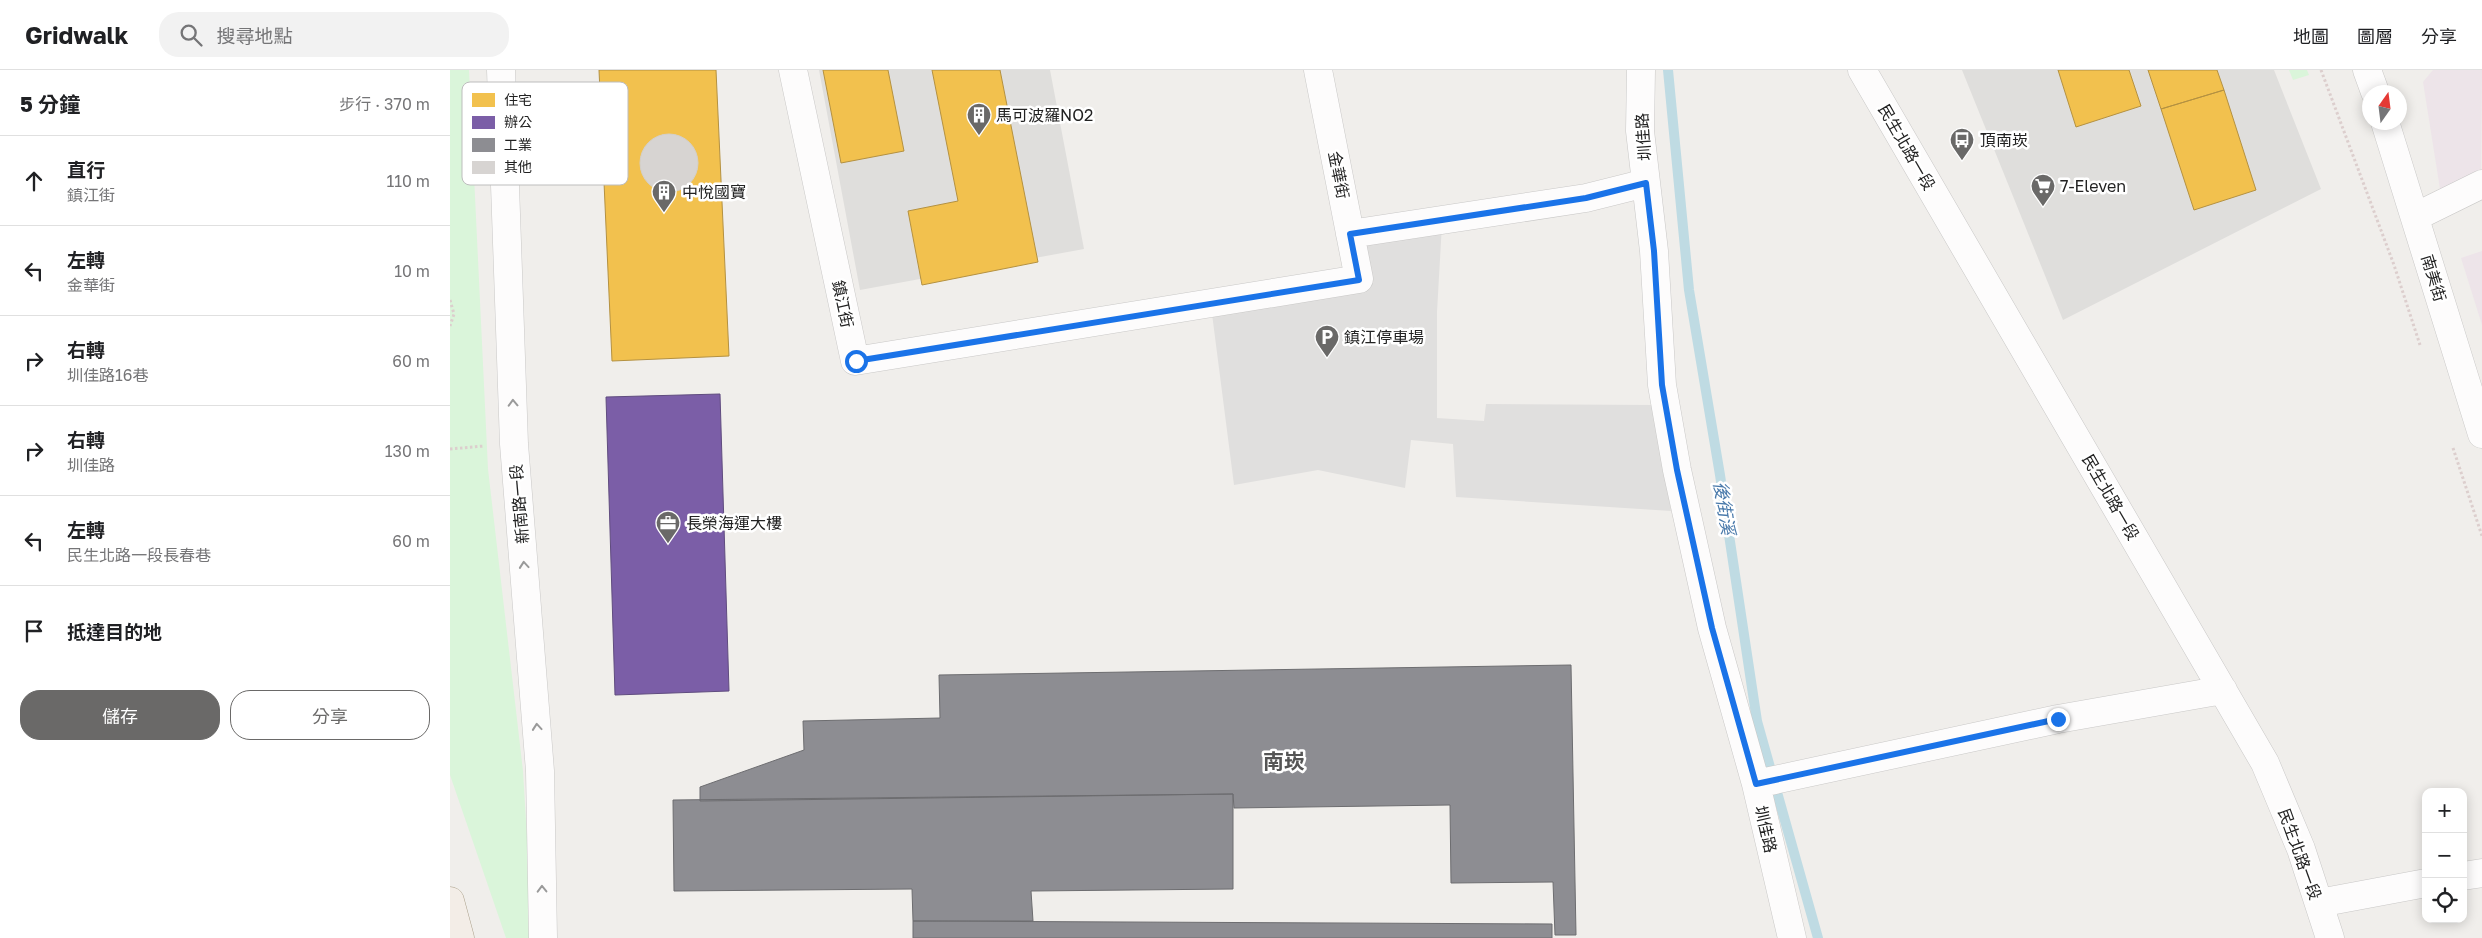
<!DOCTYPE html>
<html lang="zh-TW">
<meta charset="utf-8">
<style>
:root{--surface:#fff;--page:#f2f2f2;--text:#202124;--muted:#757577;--line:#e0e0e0;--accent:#6a6968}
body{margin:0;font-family:"Golos Text","Noto Sans TC",sans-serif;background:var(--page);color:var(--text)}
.controls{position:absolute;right:15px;bottom:15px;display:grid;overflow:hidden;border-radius:10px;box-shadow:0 2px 12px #0003}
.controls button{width:45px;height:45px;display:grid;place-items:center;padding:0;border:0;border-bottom:1px solid var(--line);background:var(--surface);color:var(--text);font:25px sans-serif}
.compass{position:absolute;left:1912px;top:15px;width:45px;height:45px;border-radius:50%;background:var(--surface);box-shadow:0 2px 12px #0003;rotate:14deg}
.stop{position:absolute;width:15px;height:15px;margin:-11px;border:4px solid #1a73e8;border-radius:50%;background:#fff}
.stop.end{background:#1a73e8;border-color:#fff;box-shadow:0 1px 5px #0008}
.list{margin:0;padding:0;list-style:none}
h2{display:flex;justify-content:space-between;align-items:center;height:65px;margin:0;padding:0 20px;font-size:21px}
h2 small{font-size:16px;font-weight:400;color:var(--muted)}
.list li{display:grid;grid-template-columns:32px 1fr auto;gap:15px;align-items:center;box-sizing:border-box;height:90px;padding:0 20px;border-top:1px solid var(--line)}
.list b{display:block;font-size:19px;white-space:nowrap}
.list p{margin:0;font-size:16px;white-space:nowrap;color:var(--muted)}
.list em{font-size:16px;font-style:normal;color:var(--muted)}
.actions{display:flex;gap:10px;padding:15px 20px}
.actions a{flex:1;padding:11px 0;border:1px solid var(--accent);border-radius:20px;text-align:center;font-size:18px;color:var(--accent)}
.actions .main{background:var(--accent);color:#fff}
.icon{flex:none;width:28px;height:28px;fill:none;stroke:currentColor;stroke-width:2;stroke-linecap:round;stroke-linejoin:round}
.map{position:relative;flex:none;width:2032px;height:868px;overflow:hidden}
header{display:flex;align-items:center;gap:30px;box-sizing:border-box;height:70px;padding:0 25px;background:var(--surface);border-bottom:1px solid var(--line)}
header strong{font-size:24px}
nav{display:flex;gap:28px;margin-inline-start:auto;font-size:18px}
.search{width:350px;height:45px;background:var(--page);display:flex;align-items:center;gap:12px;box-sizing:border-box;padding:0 18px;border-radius:20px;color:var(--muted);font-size:19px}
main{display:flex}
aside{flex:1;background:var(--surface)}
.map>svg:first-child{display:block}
.residential{fill:#dfdedc}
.industrial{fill:#ede4e9}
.park{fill:#daf5da}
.parking{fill:#e0dfde}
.homes{fill:#f2c14e;stroke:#b49141}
.offices{fill:#7b5ea7;stroke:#604c7f}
.industry{fill:#8d8d92;stroke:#6d6d70}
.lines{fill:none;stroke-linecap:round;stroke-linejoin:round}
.stream{stroke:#bfdbe3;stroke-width:10}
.building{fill:#d7d4d2;stroke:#d3d0cc}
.minor-casing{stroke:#c9c8c7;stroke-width:29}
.major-casing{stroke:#a79c86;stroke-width:29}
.path{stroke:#dccecd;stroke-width:3;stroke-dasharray:2.5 2.5;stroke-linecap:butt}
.minor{stroke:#fdfcfc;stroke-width:28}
.major{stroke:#f3ede7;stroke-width:28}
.oneway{stroke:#9a9a9a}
.route{stroke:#1a73e8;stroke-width:6}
.labels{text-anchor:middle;stroke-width:5;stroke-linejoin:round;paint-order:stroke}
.poi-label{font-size:16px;fill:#222;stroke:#fff;text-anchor:start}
.street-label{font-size:16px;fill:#222;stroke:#fff}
.water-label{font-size:18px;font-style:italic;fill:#4a7aab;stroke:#fff}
.district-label{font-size:21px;font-weight:bold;fill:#555;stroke:#fff}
.key{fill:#fff;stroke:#bdbdbd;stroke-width:1}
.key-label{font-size:14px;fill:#222}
</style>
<header>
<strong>Gridwalk</strong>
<div class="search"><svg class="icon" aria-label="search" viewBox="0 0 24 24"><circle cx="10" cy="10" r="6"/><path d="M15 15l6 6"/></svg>搜尋地點</div>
<nav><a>地圖</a><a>圖層</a><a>分享</a></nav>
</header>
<main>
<aside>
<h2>5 分鐘<small>步行 · 370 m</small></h2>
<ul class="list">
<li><svg class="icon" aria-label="ahead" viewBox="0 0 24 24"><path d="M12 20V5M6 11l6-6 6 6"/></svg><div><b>直行</b><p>鎮江街</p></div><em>110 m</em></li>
<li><svg class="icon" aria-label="left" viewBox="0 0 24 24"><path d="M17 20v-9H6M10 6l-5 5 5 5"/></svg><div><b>左轉</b><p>金華街</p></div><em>10 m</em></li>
<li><svg class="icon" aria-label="right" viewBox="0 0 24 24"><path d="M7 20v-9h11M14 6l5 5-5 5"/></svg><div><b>右轉</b><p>圳佳路16巷</p></div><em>60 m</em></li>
<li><svg class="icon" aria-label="right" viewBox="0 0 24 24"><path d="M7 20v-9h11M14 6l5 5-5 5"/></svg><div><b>右轉</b><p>圳佳路</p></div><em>130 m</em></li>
<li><svg class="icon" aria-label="left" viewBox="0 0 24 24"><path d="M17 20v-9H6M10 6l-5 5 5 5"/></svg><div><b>左轉</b><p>民生北路一段長春巷</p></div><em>60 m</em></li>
<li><svg class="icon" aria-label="arrive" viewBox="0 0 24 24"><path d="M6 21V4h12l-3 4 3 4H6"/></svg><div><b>抵達目的地</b></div></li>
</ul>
<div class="actions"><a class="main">儲存</a><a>分享</a></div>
</aside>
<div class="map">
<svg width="2032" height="868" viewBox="0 0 2032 868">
<rect width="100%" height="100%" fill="#f0eeeb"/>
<path class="residential" d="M369 0H600L634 179 410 220Z
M1512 0H1824L1871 119 1613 250Z"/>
<path class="industrial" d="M1983 0H2032L2031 113 1990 119 1973 12Z
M2032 181V255L2011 188Z"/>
<path class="park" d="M0 0H19L38 399 73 701 83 868H56L0 705Z
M1839 0H1857L1859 5 1843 10Z"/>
<path class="parking" d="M992 154 987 242V348L1034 351 1036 334 1203 335 1221 441 1006 427 1003 374 961 370 955 418 868 400 784 415 761 236 911 212 904 167Z"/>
<path class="homes" d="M149 0H266L279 286 162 291Z
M373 0H438L454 81 391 93Z
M482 0H550L588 192 472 215 458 141 508 131Z
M1608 0H1679L1691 36 1626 57Z
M1698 0H1767L1774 20 1711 39Z
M1774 20 1806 120 1744 140 1711 39Z"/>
<path class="offices" d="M270 324 279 621 165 625 156 327Z"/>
<path class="industry" d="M1121 595 1126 865H1105L1103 812 1001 813 1000 735 784 738 783 724 250 731V717L354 680 353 651 490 648 489 605Z
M783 724V819L581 821 583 851H463L462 819 224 821 223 730Z
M463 851 1102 854V868H463Z"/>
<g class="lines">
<path class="stream" d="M1218 0 1239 220 1270 405 1307 651 1368 868"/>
</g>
<path class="building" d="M190 93a29 29 0 1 1 58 0a29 29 0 1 1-58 0Z"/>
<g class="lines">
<defs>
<path id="minor" d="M51 0 64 374 90 701 93 868
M343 0 405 291 909 209 868 0
M1191 0 1190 61 1204 181 1212 315 1227 400 1262 558 1306 714 1342 868
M1412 0 1815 693 1851 779 1880 868
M1917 0 1925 22
M1935 52 2032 364
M1965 147 2032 114
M900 164 1136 128 1196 113
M1306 714 1608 649 1773 620
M2013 806 2032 803
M1869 833 1976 813"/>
<path id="major" d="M0 831 10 868"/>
</defs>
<use href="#minor" class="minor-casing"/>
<use href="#major" class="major-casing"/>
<path class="path" d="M1871 0 1944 195 1970 275
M0 230 4 244 0 256
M2003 378 2032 466
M0 379 34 376"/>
<use href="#minor" class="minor"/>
<use href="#major" class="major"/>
</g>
<defs><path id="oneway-chevron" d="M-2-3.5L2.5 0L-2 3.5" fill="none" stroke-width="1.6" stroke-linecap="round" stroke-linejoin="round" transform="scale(1.25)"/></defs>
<g class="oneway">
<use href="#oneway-chevron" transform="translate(63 333) rotate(-92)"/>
<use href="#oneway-chevron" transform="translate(74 495) rotate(-95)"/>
<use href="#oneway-chevron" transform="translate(87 657) rotate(-95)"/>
<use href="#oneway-chevron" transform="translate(92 819) rotate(-91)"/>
</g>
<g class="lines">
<path class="route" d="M406 291 909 210 900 164 1136 128 1196 113 1204 181 1212 315 1227 400 1262 558 1306 714 1608 649"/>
</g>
<defs>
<symbol id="building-pin" viewBox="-11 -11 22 30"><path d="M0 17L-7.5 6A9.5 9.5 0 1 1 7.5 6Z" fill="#6a6968" stroke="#fff"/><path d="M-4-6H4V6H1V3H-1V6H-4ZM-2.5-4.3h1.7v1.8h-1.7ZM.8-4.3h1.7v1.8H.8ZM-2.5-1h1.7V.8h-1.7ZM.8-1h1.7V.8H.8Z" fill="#fff"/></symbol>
<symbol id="bus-pin" viewBox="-11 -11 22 30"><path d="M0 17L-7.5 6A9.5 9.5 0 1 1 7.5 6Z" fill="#6a6968" stroke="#fff"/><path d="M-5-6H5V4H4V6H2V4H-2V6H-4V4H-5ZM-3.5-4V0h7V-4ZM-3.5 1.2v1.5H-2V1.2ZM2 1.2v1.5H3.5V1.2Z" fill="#fff"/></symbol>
<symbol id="supermarket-pin" viewBox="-11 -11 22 30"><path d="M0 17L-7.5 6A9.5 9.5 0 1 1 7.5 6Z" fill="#6a6968" stroke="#fff"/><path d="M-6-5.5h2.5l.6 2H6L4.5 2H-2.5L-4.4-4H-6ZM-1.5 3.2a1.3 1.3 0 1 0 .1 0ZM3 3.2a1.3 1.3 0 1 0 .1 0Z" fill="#fff"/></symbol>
<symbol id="parking-pin" viewBox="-11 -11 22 30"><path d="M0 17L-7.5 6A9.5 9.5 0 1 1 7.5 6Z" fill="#6a6968" stroke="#fff"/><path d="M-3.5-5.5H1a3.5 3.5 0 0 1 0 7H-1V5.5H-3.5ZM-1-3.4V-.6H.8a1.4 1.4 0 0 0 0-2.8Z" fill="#fff"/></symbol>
<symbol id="office-pin" viewBox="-11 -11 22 30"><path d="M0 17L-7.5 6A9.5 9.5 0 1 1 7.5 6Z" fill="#6a6968" stroke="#fff"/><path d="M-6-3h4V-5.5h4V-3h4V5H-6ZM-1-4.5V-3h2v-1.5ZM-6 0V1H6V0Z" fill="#fff"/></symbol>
</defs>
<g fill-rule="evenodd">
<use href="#building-pin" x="515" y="31" width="28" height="38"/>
<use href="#bus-pin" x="1498" y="56" width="28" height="38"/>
<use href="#supermarket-pin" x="1579" y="102" width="28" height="38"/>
<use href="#building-pin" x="200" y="108" width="28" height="38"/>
<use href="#parking-pin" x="863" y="253" width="28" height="38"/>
<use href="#office-pin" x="204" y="439" width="28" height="38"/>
</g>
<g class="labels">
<g class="poi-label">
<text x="546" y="51">馬可波羅NO2</text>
<text x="1530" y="76">頂南崁</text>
<text x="1610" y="122">7-Eleven</text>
<text x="232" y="128">中悅國寶</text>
<text x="894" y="273">鎮江停車場</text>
<text x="236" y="459">長榮海運大樓</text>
</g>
<g class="street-label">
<text transform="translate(1193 67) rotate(-94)" y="6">圳佳路</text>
<text transform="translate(1457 77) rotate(60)" y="6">民生北路一段</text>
<text transform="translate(889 105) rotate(79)" y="6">金華街</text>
<text transform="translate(1984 208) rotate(73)" y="6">南美街</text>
<text transform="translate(393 234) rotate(78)" y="6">鎮江街</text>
<text transform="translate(1661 427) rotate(60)" y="6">民生北路一段</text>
<text transform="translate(69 434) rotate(-95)" y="6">新南路一段</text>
<text transform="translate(1316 759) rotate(77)" y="6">圳佳路</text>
<text transform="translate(1850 784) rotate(70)" y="6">民生北路一段</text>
</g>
<g class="water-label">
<text transform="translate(1274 438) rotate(81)" y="6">後街溪</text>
</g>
<g class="district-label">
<text x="834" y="699">南崁</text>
</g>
</g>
<rect x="12" y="12" width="166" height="103" rx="8" class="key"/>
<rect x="22" y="23" width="23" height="14" fill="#f2c14e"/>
<rect x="22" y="46" width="23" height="13" fill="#7b5ea7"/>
<rect x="22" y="68" width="23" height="14" fill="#8d8d92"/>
<rect x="22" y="91" width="23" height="13" fill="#d7d4d2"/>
<g class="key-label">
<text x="54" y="35">住宅</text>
<text x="54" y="57">辦公</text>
<text x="54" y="80">工業</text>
<text x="54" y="102">其他</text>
</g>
</svg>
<div class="controls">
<button>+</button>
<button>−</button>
<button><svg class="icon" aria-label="locate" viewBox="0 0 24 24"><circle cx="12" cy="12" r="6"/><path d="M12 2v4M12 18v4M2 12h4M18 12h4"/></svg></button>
</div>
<svg class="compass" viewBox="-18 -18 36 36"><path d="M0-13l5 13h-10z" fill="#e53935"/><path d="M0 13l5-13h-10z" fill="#757577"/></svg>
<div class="stop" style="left:406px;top:291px"></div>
<div class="stop end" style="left:1608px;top:649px"></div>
</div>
</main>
